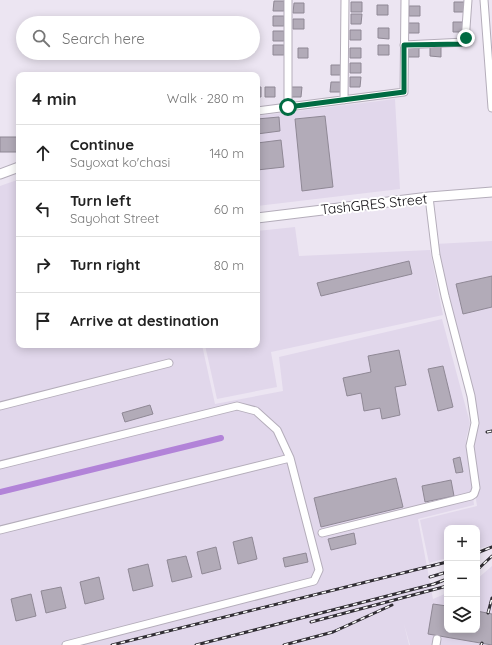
<!DOCTYPE html>
<meta charset="utf-8">
<style>
:root{--surface:#fff;--page:#f2f2f2;--text:#222;--muted:#767676;--line:#e0e0e0}
body{margin:0;font-family:Quicksand,sans-serif;background:var(--page);color:var(--text)}
.controls{position:absolute;right:12px;bottom:12px;display:grid;overflow:hidden;border-radius:8px;box-shadow:0 2px 10px #0003}
.controls button{width:36px;height:36px;display:grid;place-items:center;padding:0;border:0;border-bottom:1px solid var(--line);background:var(--surface);color:var(--text);font:20px sans-serif}
.stop{position:absolute;width:12px;height:12px;margin:-9px;border:3px solid #006b42;border-radius:50%;background:#fff}
.stop.end{background:#006b42;border-color:#fff;box-shadow:0 1px 4px #0008}
.list{margin:0;padding:0;list-style:none}
h2{display:flex;justify-content:space-between;align-items:center;height:52px;margin:0;padding:0 16px;font-size:17px}
h2 small{font-size:13px;font-weight:400;color:var(--muted)}
.list li{display:grid;grid-template-columns:26px 1fr auto;gap:12px;align-items:center;box-sizing:border-box;height:56px;padding:0 16px;border-top:1px solid var(--line)}
.list b{display:block;font-size:15px;white-space:nowrap}
.list p{margin:0;font-size:13px;white-space:nowrap;color:var(--muted)}
.list em{font-size:13px;font-style:normal;color:var(--muted)}
.icon{flex:none;width:22px;height:22px;fill:none;stroke:currentColor;stroke-width:2;stroke-linecap:round;stroke-linejoin:round}
.map{position:relative;flex:none;width:492px;height:645px;overflow:hidden}
.search{position:absolute;background:var(--surface);box-shadow:0 2px 10px #0003;left:16px;top:16px;width:244px;height:44px;display:flex;align-items:center;gap:10px;box-sizing:border-box;padding:0 14px;border-radius:22px;color:var(--muted);font-size:15px}
.panel{position:absolute;background:var(--surface);box-shadow:0 2px 10px #0003;left:16px;top:72px;width:244px;height:276px;border-radius:8px}
.map>svg:first-child{display:block}
.built{fill:#e1d7eb}
.lines{fill:none;stroke-linecap:round;stroke-linejoin:round}
.canal{stroke:#b283d8;stroke-width:6}
.building{fill:#b2abb8;stroke:#8f8895}
.minor-casing{stroke:#b4adba;stroke-width:9}
.major-casing{stroke:#b4adba;stroke-width:11}
.minor{stroke:#fff;stroke-width:7}
.major{stroke:#fff;stroke-width:9}
.rail-casing{stroke:#302d33;stroke-width:3}
.rail{stroke:#fff;stroke-width:1.5;stroke-dasharray:4.5;stroke-linecap:butt}
.route{stroke:#006b42;stroke-width:5}
.labels{text-anchor:middle;stroke-width:4;stroke-linejoin:round;paint-order:stroke}
.street-label{font-size:14px;fill:#0e0b10;stroke:#fff}
</style>
<div class="map">
<svg width="492" height="645" viewBox="0 0 492 645">
<rect width="100%" height="100%" fill="#ece5f2"/>
<path class="built" d="M395 99 400 189 257 206V116Z
M19 178V345H202L215 404 283 391 279 357 442 319 470 423 466 439 474 505 418 519 433 599 447 593V630H477V579L492 566V645H410L404 624 409 645H0V186L17 180Z
M295 227 299 256 430 250 443 315 271 352 277 387 217 399 205 345H257V231Z
M492 241V545L477 549V528H447V558L429 563 420 520 477 506 467 441 473 424 449 318 435 244Z"/>
<g class="lines">
<path class="canal" d="M0 492 221 438"/>
</g>
<path class="building" d="M274 1H284V11H273Z
M351 2H362V12H351Z
M454 2H465V12H454Z
M294 3H304V13H293Z
M377 5H388V15H377Z
M409 6H420V16H409Z
M351 14H362L361 24H351Z
M273 16H284V26H273Z
M293 19H304V29H293Z
M453 22H464V32H453Z
M408 23H419V33H408Z
M378 28H389V39L378 38Z
M350 30H361V40H350Z
M273 31H284V41H273Z
M273 45H284V55H273Z
M378 45H389V55H378Z
M430 46H441V57L430 56Z
M408 47H419V57H408Z
M298 48H308V58H298Z
M350 48H361V58H350Z
M350 63H361V73H350Z
M331 65H342L341 75H331Z
M350 77H361L360 87H350Z
M331 82H341V92H330Z
M257 87H261V97H257Z
M265 87H275V97H265Z
M291 87H302L301 97H291Z
M325 116 333 187 302 191 295 119Z
M279 117 280 131 257 134V119Z
M0 137H19V152H0Z
M281 140 284 167 257 170V143Z
M409 261 412 274 321 296 317 283Z
M492 276V307L463 314 456 284Z
M399 350 406 385 395 387 400 415 382 419 380 408 364 411 361 393 347 396 343 378 371 372 368 356Z
M443 366 453 407 438 411 428 369Z
M150 405 153 414 125 422 122 413Z
M460 457 463 472 456 473 453 459Z
M396 478 403 507 321 527 314 498Z
M451 480 454 496 425 502 422 486Z
M354 533 356 544 331 550 328 539Z
M252 537 257 559 238 564 233 542Z
M216 547 221 569 202 574 197 552Z
M306 553 308 562 285 567 283 558Z
M186 556 192 577 172 582 167 560Z
M148 564 153 586 133 591 128 569Z
M99 577 104 599 85 604 80 582Z
M61 587 66 608 46 613 41 591Z
M31 594 36 616 16 621 11 599Z
M433 604 447 606V630H477V611L492 614V645L428 634Z"/>
<g class="lines">
<defs>
<path id="minor" d="M484 0 492 108
M404 45 465 42 468 0
M344 100 345 0
M288 107V0
M257 111 404 92 405 0
M0 406 169 363
M0 465 237 406 256 411 277 430 290 458 319 570 314 581 66 645
M0 530 290 458
M322 533 471 496 474 494 476 488 470 446 475 423 471 396 445 296 436 255 429 197
M436 645 437 639"/>
<path id="major" d="M0 174 19 167
M257 218 429 197 492 192"/>
</defs>
<use href="#minor" class="minor-casing"/>
<use href="#major" class="major-casing"/>
<use href="#minor" class="minor"/>
<use href="#major" class="major"/>
<defs>
<path id="rail" d="M487 432 492 431
M477 553 492 547
M477 570 492 556
M430 577 447 572
M488 613 492 598
M311 622 447 586
M112 645 447 562
M196 645 434 584 447 579
M284 645 333 632 392 605
M481 645 482 643"/>
</defs>
<use href="#rail" class="rail-casing"/>
<use href="#rail" class="rail"/>
</g>
<g class="lines">
<path class="route" d="M288 107 404 92V45L462 44 465 42 466 38"/>
</g>
<g class="labels">
<g class="street-label">
<text transform="translate(374 204) rotate(-6)" y="5">TashGRES Street</text>
</g>
</g>
</svg>
<div class="controls">
<button>+</button>
<button>−</button>
<button><svg class="icon" aria-label="layers" viewBox="0 0 24 24"><path d="M12 4l9 5-9 5-9-5zM3 14l9 5 9-5"/></svg></button>
</div>
<div class="stop" style="left:288px;top:107px"></div>
<div class="stop end" style="left:466px;top:38px"></div>
<div class="search"><svg class="icon" aria-label="search" viewBox="0 0 24 24"><circle cx="10" cy="10" r="6"/><path d="M15 15l6 6"/></svg>Search here</div>
<section class="panel">
<h2>4 min<small>Walk · 280 m</small></h2>
<ul class="list">
<li><svg class="icon" aria-label="ahead" viewBox="0 0 24 24"><path d="M12 20V5M6 11l6-6 6 6"/></svg><div><b>Continue</b><p>Sayoxat ko'chasi</p></div><em>140 m</em></li>
<li><svg class="icon" aria-label="left" viewBox="0 0 24 24"><path d="M17 20v-9H6M10 6l-5 5 5 5"/></svg><div><b>Turn left</b><p>Sayohat Street</p></div><em>60 m</em></li>
<li><svg class="icon" aria-label="right" viewBox="0 0 24 24"><path d="M7 20v-9h11M14 6l5 5-5 5"/></svg><div><b>Turn right</b></div><em>80 m</em></li>
<li><svg class="icon" aria-label="arrive" viewBox="0 0 24 24"><path d="M6 21V4h12l-3 4 3 4H6"/></svg><div><b>Arrive at destination</b></div></li>
</ul>
</section>
</div>
